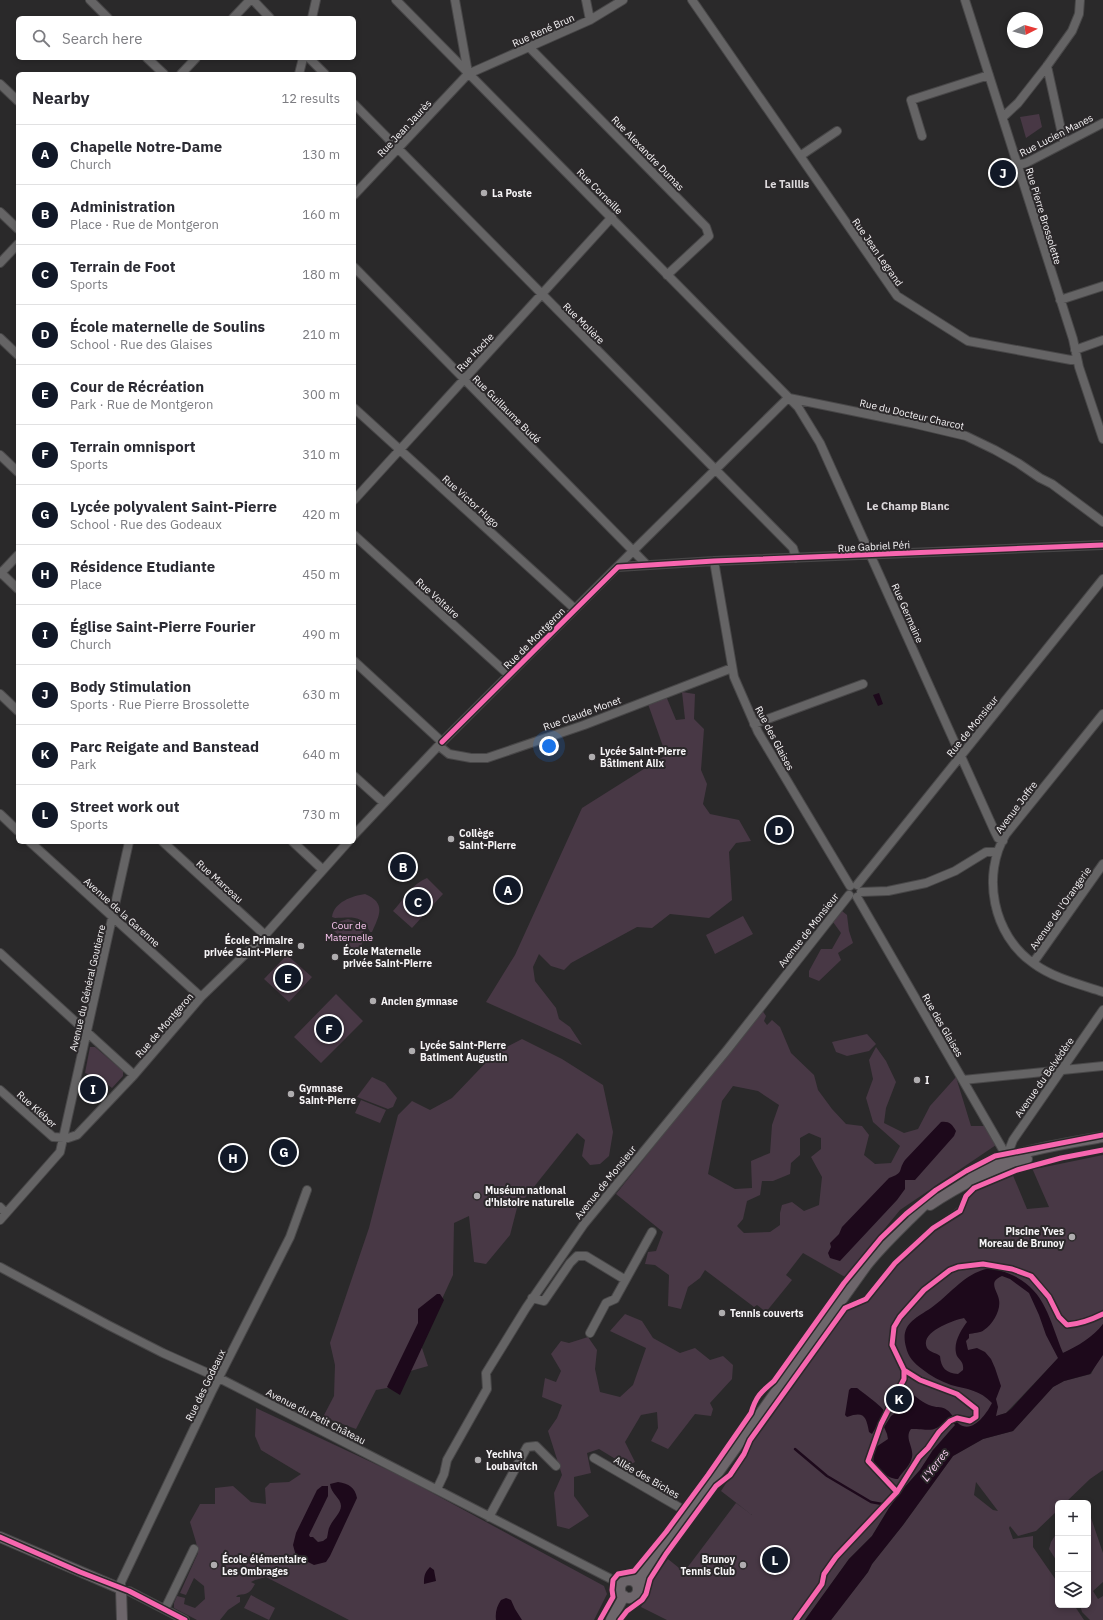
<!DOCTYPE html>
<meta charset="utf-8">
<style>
:root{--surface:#fff;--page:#f2f2f3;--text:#2b2b33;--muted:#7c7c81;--line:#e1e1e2;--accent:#111827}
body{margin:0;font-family:"IBM Plex Sans",sans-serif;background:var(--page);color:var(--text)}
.controls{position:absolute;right:12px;bottom:12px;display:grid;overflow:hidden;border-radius:6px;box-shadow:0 2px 6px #0003}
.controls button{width:36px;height:36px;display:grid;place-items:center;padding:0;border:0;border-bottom:1px solid var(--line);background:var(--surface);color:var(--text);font:20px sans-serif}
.compass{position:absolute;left:1007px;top:12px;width:36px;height:36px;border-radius:50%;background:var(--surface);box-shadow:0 2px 6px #0003;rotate:84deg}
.you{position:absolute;left:549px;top:746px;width:14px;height:14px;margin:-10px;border:3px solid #fff;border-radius:50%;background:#1a73e8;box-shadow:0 0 0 6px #1a73e833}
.badge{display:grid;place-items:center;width:26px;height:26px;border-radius:50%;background:var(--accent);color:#fff;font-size:13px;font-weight:700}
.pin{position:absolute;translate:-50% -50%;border:2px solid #fff;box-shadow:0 1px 4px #0006}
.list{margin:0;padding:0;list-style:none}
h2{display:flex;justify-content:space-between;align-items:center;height:52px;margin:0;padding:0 16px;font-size:17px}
h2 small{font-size:13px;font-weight:400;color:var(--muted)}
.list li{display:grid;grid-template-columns:26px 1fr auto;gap:12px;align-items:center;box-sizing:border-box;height:60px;padding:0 16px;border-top:1px solid var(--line)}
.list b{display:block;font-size:15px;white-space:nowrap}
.list p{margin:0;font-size:13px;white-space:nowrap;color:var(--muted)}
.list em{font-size:13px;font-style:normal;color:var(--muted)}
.icon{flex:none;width:22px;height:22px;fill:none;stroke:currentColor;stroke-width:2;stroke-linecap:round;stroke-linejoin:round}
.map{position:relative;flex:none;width:1103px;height:1620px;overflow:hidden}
.search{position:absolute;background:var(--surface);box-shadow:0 2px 6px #0003;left:16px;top:16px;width:340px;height:44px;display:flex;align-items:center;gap:10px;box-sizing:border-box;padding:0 14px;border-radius:6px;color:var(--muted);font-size:15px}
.panel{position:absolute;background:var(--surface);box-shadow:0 2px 6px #0003;left:16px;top:72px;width:340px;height:772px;border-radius:6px}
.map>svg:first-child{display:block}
.green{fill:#483845;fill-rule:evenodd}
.water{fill:#1d091b;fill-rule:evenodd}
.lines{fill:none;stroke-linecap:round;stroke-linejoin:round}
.stream{stroke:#1d091b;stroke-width:2.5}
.minor-casing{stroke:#484748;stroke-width:10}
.major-casing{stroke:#484748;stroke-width:12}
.minor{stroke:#656465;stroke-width:8}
.major{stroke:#6d666b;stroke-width:10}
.cycleway-casing{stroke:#2b282a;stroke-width:8}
.cycleway{stroke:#f766af;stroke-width:5}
.poi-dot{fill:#afadaf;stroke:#2b282a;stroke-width:1.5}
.labels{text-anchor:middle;stroke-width:4;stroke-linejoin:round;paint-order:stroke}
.street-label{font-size:10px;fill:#f6f4f6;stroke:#2b282a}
.poi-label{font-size:10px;font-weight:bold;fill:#f6f4f6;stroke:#2b282a;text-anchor:start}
.park-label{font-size:10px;fill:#fbc7f1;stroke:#2b282a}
.neighbourhood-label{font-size:11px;font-weight:bold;fill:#ddd9dc;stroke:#2b282a}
.water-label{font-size:11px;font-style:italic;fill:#fad0f2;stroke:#2b282a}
</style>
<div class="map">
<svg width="1103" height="1620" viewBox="0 0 1103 1620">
<rect width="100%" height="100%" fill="#2a292a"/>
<path class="green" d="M1039 114 1042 127 1026 138 1020 117Z
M682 692 695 694 694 719 704 729 701 770 707 784 703 804 710 814 739 820 751 841 736 843 729 852 732 900 709 918 670 914 652 928 637 927 571 963 564 970 551 966 539 954 533 967 535 981 556 1008 559 1019 570 1027 582 1045 486 1002 515 955 582 808 666 755 648 704 666 696 676 720 685 719Z
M427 878 443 894 412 928 393 911C403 900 413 883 427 878Z
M365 894C387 903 379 916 372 932H370C362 914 351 918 335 918L332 917C334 902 352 896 365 894Z
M842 911 847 915 849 931 853 943 838 953 841 960 819 981 809 977V971L821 949H832L841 933 833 922Z
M743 916 753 934 715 954 706 935Z
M348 919C351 920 355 921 358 923 368 932 365 947 353 952L351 950 352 948 333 930C335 922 341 921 348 919Z
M287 955 312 977 289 1002 264 979Z
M336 994 363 1021 321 1063 294 1037Z
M762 1010 766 1016 764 1021 767 1025 772 1020 780 1027 791 1053 814 1075 818 1090 832 1109 846 1124 862 1126 869 1135 864 1155 875 1164 891 1163 900 1146 873 1122 866 1098 873 1079 869 1060 876 1047 886 1061 896 1082 886 1108 884 1123 904 1133 918 1129 930 1106 956 1077 971 1126H986L996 1145 900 1210 845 1277 803 1253 786 1275 792 1280 766 1312 757 1305 754 1307 705 1270 700 1278 688 1287 681 1309 668 1306 669 1275 655 1265 645 1264 648 1252 656 1251 663 1232 616 1194ZM733 1086 758 1091 779 1105 772 1125 770 1153 751 1161 752 1188 735 1189 708 1174 722 1101ZM809 1133 821 1138V1149L811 1157 822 1177 819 1205 804 1211 792 1202 782 1205 780 1213V1225L770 1232 744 1233 737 1226 743 1219 747 1201 760 1195 762 1181H773L790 1174 791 1163 800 1155V1138Z
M867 1034 876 1044 869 1051 847 1056 836 1052 832 1042Z
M522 1039 562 1059 603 1085 613 1132 609 1156 600 1164 590 1165 582 1156 585 1140 577 1133 517 1208 510 1235 486 1264 474 1262 469 1216 454 1223 453 1275 421 1345 428 1366 407 1372 398 1386 376 1390 356 1429 323 1417 334 1396 335 1365 330 1343 369 1228 398 1115 412 1101 430 1110 452 1098 495 1053Z
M90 1047H95L123 1071V1076L112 1088 103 1081V1077L99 1075 95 1077 85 1073Z
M372 1077 385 1083 397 1098 393 1107 388 1109 357 1097Z
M361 1100 386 1110 380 1123 355 1113Z
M1103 1155V1324L1097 1333 1078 1346 1063 1353 1006 1413 999 1415 933 1450 920 1470 903 1489 889 1508 872 1536 849 1559 805 1620H667L641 1607C648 1596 646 1590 652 1580 656 1572 663 1566 668 1559L684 1572 736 1503 752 1515 721 1491 840 1307 862 1300 884 1271 901 1252 923 1232 959 1206 962 1196 1012 1173 1027 1209 1049 1207 1032 1168 1037 1164 1040 1168Z
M625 1314 642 1321 653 1338 680 1353 695 1348 710 1360 723 1356 733 1365 732 1379 710 1403 713 1409 711 1416 695 1414 668 1449 651 1441 658 1428 657 1412 641 1415 625 1442 635 1462 627 1466 599 1449 587 1453 591 1473 574 1477V1496L589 1516 569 1529 557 1526 554 1493 562 1475 548 1431 557 1418 562 1405 542 1397 545 1378 556 1382 561 1371 551 1354 561 1341 569 1343 588 1337 597 1350 595 1369 600 1392 620 1397 633 1385 646 1348 610 1331Z
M1103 1351V1470L1090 1479 1065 1503H1058V1510L1036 1531 1018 1536 1010 1526 1009 1528 1013 1539 1033 1536V1547L1058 1583V1605H1074L1084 1620H831L868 1572 872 1564 903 1525 953 1456 983 1439 1013 1431 1053 1387 1064 1381 1091 1374ZM976 1482 998 1511 993 1510 974 1495Z
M256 1408 403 1477 604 1586 607 1594 594 1620H349L266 1577 255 1580 251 1582 255 1584C250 1593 248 1594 238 1595L236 1597H240V1602L228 1610 220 1620H197L174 1608V1603L177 1596 185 1598 184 1604 195 1608 205 1599 204 1586 194 1578 186 1595 180 1593 198 1553 196 1542 190 1522 200 1504H215V1488L233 1486 251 1502 266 1504 265 1488 270 1483 289 1482 301 1474 261 1450 255 1436Z
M1088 1509 1103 1553V1582L1093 1591 1098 1599 1103 1596V1620H1090L1082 1612 1080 1605H1088Z
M1058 1531V1563L1049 1549 1051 1542Z
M251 1595 275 1608 269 1620 244 1608Z"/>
<path class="water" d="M879 693 883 704 878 706 873 695Z
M941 1122C949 1121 952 1124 956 1131L954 1136 915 1180H905V1189L897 1200 840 1261 830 1258 828 1253 831 1247 830 1243 839 1234 842 1227 889 1178C905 1172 897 1172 905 1160Z
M991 1268C1043 1280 1046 1310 1063 1353 1078 1346 1093 1337 1103 1324V1355L1090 1374 1064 1381 1053 1387 1013 1431 983 1439 953 1456 903 1525 872 1564 868 1572 831 1620H805L849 1559 872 1536 889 1508 903 1489 920 1470 933 1450 955 1425 950 1419C931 1434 932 1429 911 1429 904 1438 914 1447 912 1457 911 1465 902 1472 898 1479 890 1479 877 1471 874 1463 872 1458 875 1452 876 1447L888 1439 887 1434 884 1427 891 1416 900 1410 899 1403 906 1391H909C915 1396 924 1404 932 1406 938 1408 942 1406 947 1410 952 1413 954 1420 959 1424 973 1434 987 1413 992 1403 980 1390 967 1389 951 1385 940 1381 931 1376 922 1369 914 1363 908 1357 906 1347 900 1325 914 1319 931 1308 951 1294 965 1272 991 1268ZM1002 1276 1010 1279 1029 1293 1039 1315 1046 1335 1058 1358 1011 1409 1006 1413 996 1416 998 1407 996 1399 1001 1386 995 1368 991 1359 985 1352 977 1348 968 1350 966 1341 969 1338V1334C973 1333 981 1333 984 1330 993 1324 1001 1310 999 1300 998 1291 987 1282 1002 1276ZM964 1318 967 1322C961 1330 952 1344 957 1356 960 1361 964 1362 963 1370L958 1374C946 1373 941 1368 940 1356 937 1353 929 1352 927 1348 919 1332 954 1320 964 1318Z
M437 1294H440L444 1300 400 1395 387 1387 418 1323V1309Z
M851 1388H857C862 1392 883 1407 884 1411L875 1429 872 1434 869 1432C866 1416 864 1411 847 1417L845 1415 849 1390Z
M338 1482C349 1484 355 1487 357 1498L330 1556 326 1562 314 1565 296 1556 293 1545 296 1533 317 1490 322 1486H328V1496L309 1535 310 1537H313L318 1542 323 1541 327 1538C328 1534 328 1529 330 1526 333 1519 341 1513 341 1506 341 1498 331 1494 330 1484Z
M430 1567 434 1570 436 1581 424 1584C424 1577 424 1573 430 1567Z
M506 1598 511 1600 515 1609 522 1620H496C495 1612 497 1606 501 1600Z"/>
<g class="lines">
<path class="stream" d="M795 1449 827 1476 871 1502 882 1504"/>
<defs>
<path id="minor" d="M90 0 108 18
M253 0 270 18
M396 0 798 407 820 443 995 832 998 838 1003 841
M455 0 468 73
M586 0 590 20
M692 0 897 296 968 341 1071 360 1077 359
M965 0 1073 339 1079 367 1103 439
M233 18 250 0
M312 18 316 0
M529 47 706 227 709 236 667 275
M147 58 164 74
M309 58 325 74
M1047 66 1064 143
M181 74 196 58
M299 74 303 58
M0 84 18 101
M354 104 793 548 796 558
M1003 117 1018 103 1047 66 1072 31 1079 14 1080 0
M922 136 911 100 989 75
M800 156 837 131
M1018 165 1026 163 1103 123
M354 195 468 74 590 20 623 0
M0 212 18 229
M0 263 18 244
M354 267 647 565
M1060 300 1103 286
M0 338 18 355
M1075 350 1103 340
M789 398 911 423 966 436 995 450 1018 463 1040 478 1052 484 1103 522
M354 408 575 609
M0 455 18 472
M354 500 612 217
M354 535 509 675
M714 561 734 677 758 732 850 886
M618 567 714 561 1103 545
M0 572 18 589
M0 574 18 555
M354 661 442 742
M0 694 18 711
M1103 714 1006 834C981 875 993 935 1033 963 1053 978 1079 984 1103 992
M754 724 863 684
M439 746 449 754 471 758H487L584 725 732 668
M354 776 384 803
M0 814 18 831
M354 835 442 742 641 543 788 398
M30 842 201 997
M163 842 265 935
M293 842 322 869
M857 885 1103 579
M861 892 888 891 926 883 955 871 986 852H997
M857 897 1002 1148 1008 1162
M0 953 134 1075
M1033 963 1103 864
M963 1080 1103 1066
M0 1090 53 1137 68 1138 77 1135 134 1075 201 997 265 935 348 842
M1006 1158 1013 1140 1103 1010
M0 1207 6 1213
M0 1220 60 1152 129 842
M0 1267 108 1325 163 1353 219 1378 613 1580 621 1586
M532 1298 544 1301 570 1263 577 1256H586L624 1279
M590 1333 606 1303 615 1299 652 1232
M594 1458 689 1513
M437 1489 444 1474 447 1460 487 1389 486 1373 526 1308 584 1224 727 1050 849 895
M489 1517 527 1447 536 1446 556 1466
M165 1609 194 1549
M185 1620 129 1591 121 1589V1582L211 1393 290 1237 307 1190"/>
<path id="major" d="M930 1205C959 1186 993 1168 1027 1159
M0 1537 121 1589 122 1620
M630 1580 641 1572 689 1513 866 1266C880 1248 896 1233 912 1217 923 1207 932 1196 944 1188 989 1155 1049 1146 1103 1137
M620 1589a9 9 0 1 1 18 0a9 9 0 1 1-18 0Z
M638 1589 655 1563
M611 1620 624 1596"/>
</defs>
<use href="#minor" class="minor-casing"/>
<use href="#major" class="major-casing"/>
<use href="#minor" class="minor"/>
<use href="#major" class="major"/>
<defs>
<path id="cycleway" d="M442 742 618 567 714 561 1103 545
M897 1492 868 1461 881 1424 904 1379V1370L892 1345 894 1327 900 1317 924 1290 950 1270 958 1267 983 1264 1012 1269 1031 1276 1049 1297 1059 1317 1067 1325C1081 1324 1091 1320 1103 1314
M0 1537 80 1572 129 1591 185 1620
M600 1620 613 1597 612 1590 613 1580 618 1574 634 1571 666 1532 708 1475 751 1413C756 1396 761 1392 774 1381L844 1283 881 1238 906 1214 936 1190 966 1171 995 1156 1103 1135
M620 1620 627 1611 642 1600 646 1594 650 1579 666 1554 716 1486 730 1475 744 1454 750 1440 845 1308 866 1299 895 1263 907 1252 933 1228 960 1211 966 1196 974 1188 1017 1170 1061 1158 1103 1150
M796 1620 822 1584 824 1574 836 1557 897 1492 919 1457 928 1448 939 1432 950 1421 957 1418 970 1421 976 1417V1409L957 1394 920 1380 904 1370"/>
</defs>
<use href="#cycleway" class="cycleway-casing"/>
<use href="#cycleway" class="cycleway"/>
</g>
<g class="poi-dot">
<circle cx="484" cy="193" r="4"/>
<circle cx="592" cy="757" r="4"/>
<circle cx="451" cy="839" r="4"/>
<circle cx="301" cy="946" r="4"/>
<circle cx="335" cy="957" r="4"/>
<circle cx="373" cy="1001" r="4"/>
<circle cx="412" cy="1051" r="4"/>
<circle cx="917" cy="1080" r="4"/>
<circle cx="291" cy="1094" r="4"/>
<circle cx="477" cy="1196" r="4"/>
<circle cx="1072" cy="1237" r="4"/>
<circle cx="722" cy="1313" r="4"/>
<circle cx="478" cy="1460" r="4"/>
<circle cx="214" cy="1565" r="4"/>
<circle cx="743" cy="1565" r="4"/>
</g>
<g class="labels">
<g class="street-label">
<text transform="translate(543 30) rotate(-24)" y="4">Rue René Brun</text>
<text transform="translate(404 128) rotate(-47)" y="4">Rue Jean Jaurès</text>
<text transform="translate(1056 135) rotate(-27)" y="4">Rue Lucien Manes</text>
<text transform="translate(648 153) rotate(46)" y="4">Rue Alexandre Dumas</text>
<text transform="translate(600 191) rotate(45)" y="4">Rue Corneille</text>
<text transform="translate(1044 216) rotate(73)" y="4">Rue Pierre Brossolette</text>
<text transform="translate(878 252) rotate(55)" y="4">Rue Jean Legrand</text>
<text transform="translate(584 323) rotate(45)" y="4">Rue Molière</text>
<text transform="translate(475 352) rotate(-47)" y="4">Rue Hoche</text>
<text transform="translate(507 409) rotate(45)" y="4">Rue Guillaume Budé</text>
<text transform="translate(912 414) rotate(13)" y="4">Rue du Docteur Charcot</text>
<text transform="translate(471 501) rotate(42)" y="4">Rue Victor Hugo</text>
<text transform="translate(874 546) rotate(-3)" y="4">Rue Gabriel Péri</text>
<text transform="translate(438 598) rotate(42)" y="4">Rue Voltaire</text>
<text transform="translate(908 613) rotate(66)" y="4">Rue Germaine</text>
<text transform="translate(534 638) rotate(-45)" y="4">Rue de Montgeron</text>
<text transform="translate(582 713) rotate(-20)" y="4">Rue Claude Monet</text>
<text transform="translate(972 726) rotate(-51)" y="4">Rue de Monsieur</text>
<text transform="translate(775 738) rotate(62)" y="4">Rue des Glaises</text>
<text transform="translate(1016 807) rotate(-53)" y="4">Avenue Joffre</text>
<text transform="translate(220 881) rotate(42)" y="4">Rue Marceau</text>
<text transform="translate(1060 908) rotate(-55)" y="4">Avenue de l'Orangerie</text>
<text transform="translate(122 912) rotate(42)" y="4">Avenue de la Garenne</text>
<text transform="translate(808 930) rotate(-52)" y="4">Avenue de Monsieur</text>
<text transform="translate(87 988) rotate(-77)" y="4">Avenue du Général Goutierre</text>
<text transform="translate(164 1025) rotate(-49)" y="4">Rue de Montgeron</text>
<text transform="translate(943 1025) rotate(60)" y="4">Rue des Glaises</text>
<text transform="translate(1044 1077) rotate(-55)" y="4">Avenue du Belvédère</text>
<text transform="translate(37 1109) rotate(42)" y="4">Rue Kléber</text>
<text transform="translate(605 1182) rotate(-51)" y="4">Avenue de Monsieur</text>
<text transform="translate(205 1385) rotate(-64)" y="4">Rue des Godeaux</text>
<text transform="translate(316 1416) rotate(27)" y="4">Avenue du Petit Château</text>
<text transform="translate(647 1477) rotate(30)" y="4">Allée des Biches</text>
</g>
<g class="poi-label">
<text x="492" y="197">La Poste</text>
<text x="600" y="755">Lycée Saint-Pierre<tspan x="600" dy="12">Bâtiment Alix</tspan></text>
<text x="459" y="837">Collège<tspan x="459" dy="12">Saint-Pierre</tspan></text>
<text x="293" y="944" text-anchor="end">École Primaire<tspan x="293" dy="12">privée Saint-Pierre</tspan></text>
<text x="343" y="955">École Maternelle<tspan x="343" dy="12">privée Saint-Pierre</tspan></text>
<text x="381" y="1005">Ancien gymnase</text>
<text x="420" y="1049">Lycée Saint-Pierre<tspan x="420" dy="12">Batiment Augustin</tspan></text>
<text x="925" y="1084">I</text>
<text x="299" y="1092">Gymnase<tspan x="299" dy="12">Saint-Pierre</tspan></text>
<text x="485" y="1194">Muséum national<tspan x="485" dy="12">d'histoire naturelle</tspan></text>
<text x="1064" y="1235" text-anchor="end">Piscine Yves<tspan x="1064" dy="12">Moreau de Brunoy</tspan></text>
<text x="730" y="1317">Tennis couverts</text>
<text x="486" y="1458">Yechiva<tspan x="486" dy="12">Loubavitch</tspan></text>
<text x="222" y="1563">École élémentaire<tspan x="222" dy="12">Les Ombrages</tspan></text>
<text x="735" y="1563" text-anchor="end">Brunoy<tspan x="735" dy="12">Tennis Club</tspan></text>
</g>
<g class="park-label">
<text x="349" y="929">Cour de<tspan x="349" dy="12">Maternelle</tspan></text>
</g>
<g class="neighbourhood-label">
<text x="787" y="188">Le Taillis</text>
<text x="908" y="510">Le Champ Blanc</text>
</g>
<g class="water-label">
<text transform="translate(935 1465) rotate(-53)" y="4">L'Yerres</text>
</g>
</g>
</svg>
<div class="controls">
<button>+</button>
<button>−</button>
<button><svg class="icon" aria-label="layers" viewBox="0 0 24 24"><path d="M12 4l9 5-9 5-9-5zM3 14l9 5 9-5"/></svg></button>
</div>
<svg class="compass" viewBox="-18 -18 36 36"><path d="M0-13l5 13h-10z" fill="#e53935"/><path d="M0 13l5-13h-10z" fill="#7c7c81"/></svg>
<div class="you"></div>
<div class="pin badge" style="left:508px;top:890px">A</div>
<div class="pin badge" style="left:403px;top:867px">B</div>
<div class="pin badge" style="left:418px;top:902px">C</div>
<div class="pin badge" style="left:779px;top:830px">D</div>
<div class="pin badge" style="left:288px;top:978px">E</div>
<div class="pin badge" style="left:329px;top:1029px">F</div>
<div class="pin badge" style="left:284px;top:1152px">G</div>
<div class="pin badge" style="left:233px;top:1158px">H</div>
<div class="pin badge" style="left:93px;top:1089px">I</div>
<div class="pin badge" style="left:1003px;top:173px">J</div>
<div class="pin badge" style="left:899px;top:1399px">K</div>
<div class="pin badge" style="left:775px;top:1560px">L</div>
<div class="search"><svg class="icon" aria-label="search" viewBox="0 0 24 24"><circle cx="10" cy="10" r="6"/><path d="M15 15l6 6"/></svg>Search here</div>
<section class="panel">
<h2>Nearby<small>12 results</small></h2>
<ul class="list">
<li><span class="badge">A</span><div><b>Chapelle Notre-Dame</b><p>Church</p></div><em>130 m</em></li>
<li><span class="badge">B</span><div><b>Administration</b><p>Place · Rue de Montgeron</p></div><em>160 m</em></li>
<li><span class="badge">C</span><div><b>Terrain de Foot</b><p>Sports</p></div><em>180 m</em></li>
<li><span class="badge">D</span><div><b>École maternelle de Soulins</b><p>School · Rue des Glaises</p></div><em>210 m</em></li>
<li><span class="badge">E</span><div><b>Cour de Récréation</b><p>Park · Rue de Montgeron</p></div><em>300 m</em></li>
<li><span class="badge">F</span><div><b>Terrain omnisport</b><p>Sports</p></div><em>310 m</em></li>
<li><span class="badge">G</span><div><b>Lycée polyvalent Saint-Pierre</b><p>School · Rue des Godeaux</p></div><em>420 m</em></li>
<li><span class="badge">H</span><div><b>Résidence Etudiante</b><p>Place</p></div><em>450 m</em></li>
<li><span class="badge">I</span><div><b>Église Saint-Pierre Fourier</b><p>Church</p></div><em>490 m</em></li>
<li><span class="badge">J</span><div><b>Body Stimulation</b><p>Sports · Rue Pierre Brossolette</p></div><em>630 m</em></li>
<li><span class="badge">K</span><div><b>Parc Reigate and Banstead</b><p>Park</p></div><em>640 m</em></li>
<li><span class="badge">L</span><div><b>Street work out</b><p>Sports</p></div><em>730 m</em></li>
</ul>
</section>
</div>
